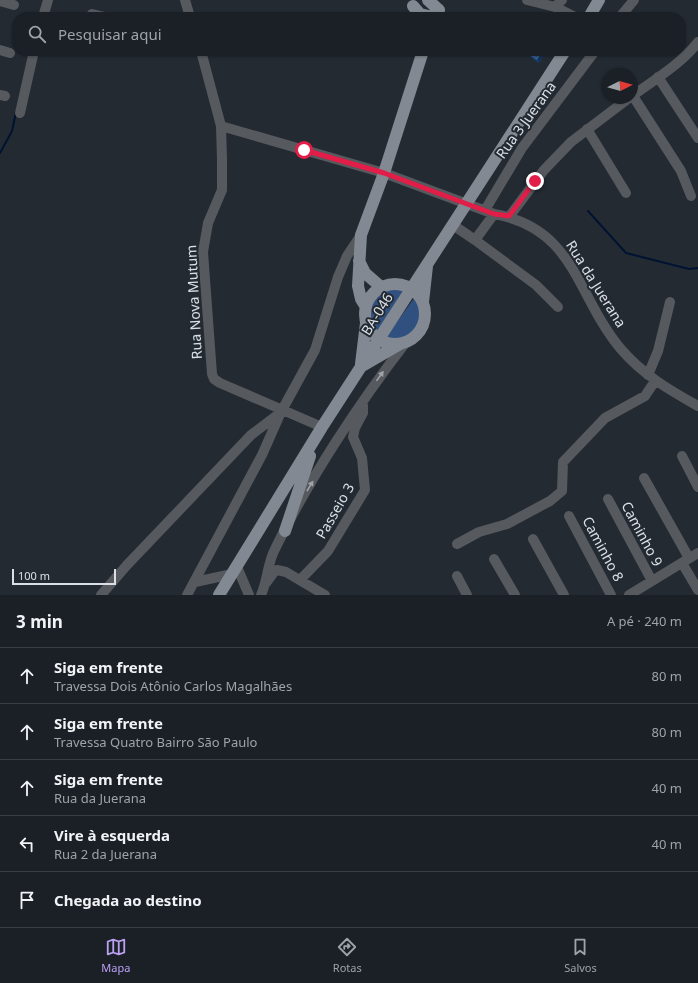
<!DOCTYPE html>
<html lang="pt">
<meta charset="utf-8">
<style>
:root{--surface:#1a2026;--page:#272d32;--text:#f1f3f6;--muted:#9fa3a7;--line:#383e43;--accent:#bca0f2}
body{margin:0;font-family:"Noto Sans",sans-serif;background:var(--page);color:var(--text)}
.compass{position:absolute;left:602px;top:68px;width:36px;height:36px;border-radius:50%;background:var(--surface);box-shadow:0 1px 3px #0004;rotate:84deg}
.scale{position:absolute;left:12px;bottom:10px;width:104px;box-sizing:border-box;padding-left:4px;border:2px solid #dce0e6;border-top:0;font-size:11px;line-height:14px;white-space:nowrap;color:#dce0e6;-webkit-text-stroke:3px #232a32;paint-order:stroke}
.stop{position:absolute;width:12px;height:12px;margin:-9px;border:3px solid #e11d48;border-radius:50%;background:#fff}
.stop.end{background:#e11d48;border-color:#fff;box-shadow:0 1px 4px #0008}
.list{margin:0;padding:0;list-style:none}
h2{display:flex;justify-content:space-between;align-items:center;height:52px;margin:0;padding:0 16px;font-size:17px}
h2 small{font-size:13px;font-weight:400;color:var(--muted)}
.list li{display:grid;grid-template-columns:26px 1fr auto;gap:12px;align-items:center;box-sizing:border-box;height:56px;padding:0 16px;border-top:1px solid var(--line)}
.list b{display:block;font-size:15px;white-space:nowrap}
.list p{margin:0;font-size:13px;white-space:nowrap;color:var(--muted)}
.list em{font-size:13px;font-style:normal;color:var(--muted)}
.icon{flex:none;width:22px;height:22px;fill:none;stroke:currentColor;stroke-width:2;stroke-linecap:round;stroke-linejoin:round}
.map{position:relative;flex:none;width:698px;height:595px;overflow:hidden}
.search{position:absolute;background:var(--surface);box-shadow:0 1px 3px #0004;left:12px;right:12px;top:12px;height:44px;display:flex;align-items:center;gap:10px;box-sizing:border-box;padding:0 14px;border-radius:16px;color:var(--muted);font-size:15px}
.sheet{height:332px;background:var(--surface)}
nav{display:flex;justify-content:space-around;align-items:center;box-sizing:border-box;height:56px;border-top:1px solid var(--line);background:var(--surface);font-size:11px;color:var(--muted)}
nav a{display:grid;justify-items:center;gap:2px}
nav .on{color:var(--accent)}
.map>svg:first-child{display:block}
.green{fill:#305180}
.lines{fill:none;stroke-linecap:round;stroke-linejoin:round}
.stream{stroke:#001332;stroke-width:2}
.minor{stroke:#56595e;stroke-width:10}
.major{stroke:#838992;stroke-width:12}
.wall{fill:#19457c}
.shaded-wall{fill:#14335a}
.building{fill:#2e5587;stroke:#496b96}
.oneway{fill:#a0a3a9}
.route{stroke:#e11d48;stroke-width:5}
.labels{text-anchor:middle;stroke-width:4;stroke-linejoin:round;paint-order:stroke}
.street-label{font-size:14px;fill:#dce0e6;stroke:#232a32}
</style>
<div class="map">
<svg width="698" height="595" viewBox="0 0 698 595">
<rect width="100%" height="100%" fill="#232a32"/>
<path class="green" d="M397 288 404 290 378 334C359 316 373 289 397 288Z
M415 297C430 318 411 347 385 338Z"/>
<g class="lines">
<path class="stream" d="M0 153 12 131 16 112
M588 211 626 253 689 269 698 268"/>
<path class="minor" d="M185 0 190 17
M527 0 555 7 575 17
M0 1 14 5
M555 7 562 0
M92 14 105 17
M43 17 48 0
M620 17 634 0
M0 50 10 53
M201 51 221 126 222 159V190L208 223 203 252 212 374 214 379 220 383 322 427
M658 77 698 138
M0 95 5 96
M632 96C654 80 681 64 698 42
M633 96 681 171 691 196
M20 113 34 51
M221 126 384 173 494 214C575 228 576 295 620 348 642 374 669 390 698 406
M587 129 626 193
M485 210 522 148 595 51
M509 217 544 170 571 142 629 98
M453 225 475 240 494 214
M475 240 536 285 558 307
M648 375 658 351 670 302
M682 456 698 487
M644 478 689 558
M608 499 652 581
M569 516 611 595
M533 539 564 595
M457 544 479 532 507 524 550 501 562 491 563 462 605 418 645 396 655 381
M494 559 515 595
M682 563 698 590
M237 567 249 595
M457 576 467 595
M300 580 328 551 365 490 362 458 353 437 355 428 363 413V405
M195 582 232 574
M266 583 274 572 277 570 286 572 325 595
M101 595 127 565 251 435 280 413
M187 595 262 455 281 412 315 350 338 277 347 256 361 235
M261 595C268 580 267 564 275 549 309 479 359 403 407 341
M629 595 698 553"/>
<path class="major" d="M428 0 439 10 437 17
M413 6 420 14 433 17
M589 17 599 0
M359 261 365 273 381 287
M365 314a30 30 0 1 1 60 0a30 30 0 1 1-60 0Z
M423 302 427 266
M366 307 361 299 358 286 361 235 384 173 423 51
M361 364 366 323
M362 366 400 344
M285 531 310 456
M219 595 322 427 565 51"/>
</g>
<path class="wall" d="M523 51H538L540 53 543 57 539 63Z"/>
<path class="shaded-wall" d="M540 53 543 57 539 63 537 59Z"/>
<path class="building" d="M525 51H538L540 53 537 59Z"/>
<defs><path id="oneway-solid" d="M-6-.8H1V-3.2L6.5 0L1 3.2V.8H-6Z"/></defs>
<g class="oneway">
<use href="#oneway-solid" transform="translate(380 376) rotate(-54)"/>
<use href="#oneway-solid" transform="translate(310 486) rotate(-59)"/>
</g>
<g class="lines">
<path class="route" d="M304 150 384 173 494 214 509 216 535 181"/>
</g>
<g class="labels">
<g class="street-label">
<text transform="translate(526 120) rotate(-54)" y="5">Rua 3 Juerana</text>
<text transform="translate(596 284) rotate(58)" y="5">Rua da Juerana</text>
<text transform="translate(194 302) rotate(-93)" y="5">Rua Nova Mutum</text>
<text transform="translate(377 314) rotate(-58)" y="5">BA-046</text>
<text transform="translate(335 511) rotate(-60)" y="5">Passeio 3</text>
<text transform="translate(642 534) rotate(62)" y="5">Caminho 9</text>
<text transform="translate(603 549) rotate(62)" y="5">Caminho 8</text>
</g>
</g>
</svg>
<svg class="compass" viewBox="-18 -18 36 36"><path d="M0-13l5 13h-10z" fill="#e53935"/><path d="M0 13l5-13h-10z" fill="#9fa3a7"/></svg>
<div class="scale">100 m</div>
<div class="stop" style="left:304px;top:150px"></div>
<div class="stop end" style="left:535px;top:181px"></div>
<div class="search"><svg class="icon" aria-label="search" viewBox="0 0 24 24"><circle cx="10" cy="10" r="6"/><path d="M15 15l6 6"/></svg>Pesquisar aqui</div>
</div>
<section class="sheet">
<h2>3 min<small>A pé · 240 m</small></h2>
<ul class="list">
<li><svg class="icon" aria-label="ahead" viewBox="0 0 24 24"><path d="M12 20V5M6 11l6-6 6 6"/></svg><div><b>Siga em frente</b><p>Travessa Dois Atônio Carlos Magalhães</p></div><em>80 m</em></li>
<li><svg class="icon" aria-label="ahead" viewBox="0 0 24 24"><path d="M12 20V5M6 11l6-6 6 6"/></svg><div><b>Siga em frente</b><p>Travessa Quatro Bairro São Paulo</p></div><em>80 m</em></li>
<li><svg class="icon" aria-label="ahead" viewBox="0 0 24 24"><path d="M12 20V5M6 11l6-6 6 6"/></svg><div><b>Siga em frente</b><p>Rua da Juerana</p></div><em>40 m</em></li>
<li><svg class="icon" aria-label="left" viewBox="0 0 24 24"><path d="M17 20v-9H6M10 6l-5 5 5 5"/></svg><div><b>Vire à esquerda</b><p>Rua 2 da Juerana</p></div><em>40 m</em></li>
<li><svg class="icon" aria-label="arrive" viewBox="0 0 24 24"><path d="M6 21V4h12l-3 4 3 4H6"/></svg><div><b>Chegada ao destino</b></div></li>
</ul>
</section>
<nav>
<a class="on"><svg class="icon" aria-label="map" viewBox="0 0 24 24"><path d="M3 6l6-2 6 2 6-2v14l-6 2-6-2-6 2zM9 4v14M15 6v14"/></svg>Mapa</a>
<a><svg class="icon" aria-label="directions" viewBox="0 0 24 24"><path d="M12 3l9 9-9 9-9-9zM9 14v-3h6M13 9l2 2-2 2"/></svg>Rotas</a>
<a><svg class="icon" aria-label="saved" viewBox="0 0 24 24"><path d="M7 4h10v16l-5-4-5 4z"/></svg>Salvos</a>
</nav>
